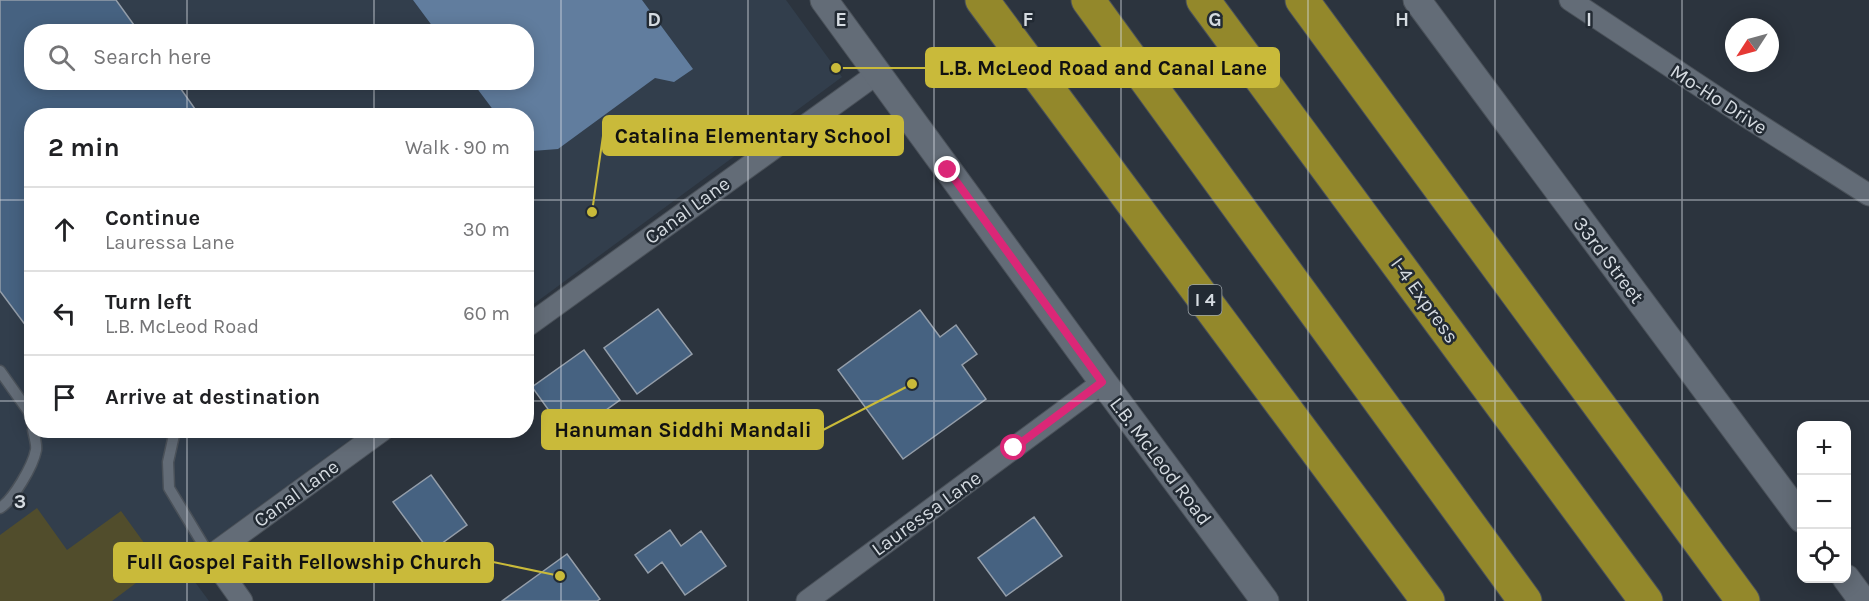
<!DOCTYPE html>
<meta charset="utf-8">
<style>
:root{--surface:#fff;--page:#f2f2f2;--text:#202124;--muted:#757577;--line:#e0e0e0}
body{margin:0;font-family:Karla,sans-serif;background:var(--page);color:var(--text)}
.controls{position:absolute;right:18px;bottom:18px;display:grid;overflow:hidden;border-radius:12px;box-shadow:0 3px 15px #0003}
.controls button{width:54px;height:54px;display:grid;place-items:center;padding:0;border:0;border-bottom:2px solid var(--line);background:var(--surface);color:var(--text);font:30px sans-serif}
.compass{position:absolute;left:1725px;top:18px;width:54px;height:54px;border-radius:50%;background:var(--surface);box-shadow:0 3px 15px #0003;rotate:234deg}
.stop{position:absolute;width:18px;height:18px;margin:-14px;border:4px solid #db2777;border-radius:50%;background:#fff}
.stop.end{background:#db2777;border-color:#fff;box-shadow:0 2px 6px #0008}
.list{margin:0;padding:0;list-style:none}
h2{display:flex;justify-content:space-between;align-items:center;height:78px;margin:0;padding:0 24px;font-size:26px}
h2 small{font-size:20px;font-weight:400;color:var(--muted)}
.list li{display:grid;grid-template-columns:39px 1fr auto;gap:18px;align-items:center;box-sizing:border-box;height:84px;padding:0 24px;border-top:2px solid var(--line)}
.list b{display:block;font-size:22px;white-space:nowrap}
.list p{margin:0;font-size:20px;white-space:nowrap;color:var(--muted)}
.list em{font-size:20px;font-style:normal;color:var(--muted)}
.icon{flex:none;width:33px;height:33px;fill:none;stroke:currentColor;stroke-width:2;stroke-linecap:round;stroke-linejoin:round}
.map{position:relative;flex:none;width:1869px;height:601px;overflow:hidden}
.search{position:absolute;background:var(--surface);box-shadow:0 3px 15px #0003;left:24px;top:24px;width:510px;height:66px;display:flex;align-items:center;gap:15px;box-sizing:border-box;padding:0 21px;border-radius:24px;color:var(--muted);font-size:22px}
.panel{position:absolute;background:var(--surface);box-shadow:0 3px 15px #0003;left:24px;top:108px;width:510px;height:330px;border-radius:24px}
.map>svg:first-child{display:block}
.built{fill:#323e4c;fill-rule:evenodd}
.green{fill:#514d2c}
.water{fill:#617d9e}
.building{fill:#466281;stroke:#949eaa;stroke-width:1.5}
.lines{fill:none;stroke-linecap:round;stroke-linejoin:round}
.service-casing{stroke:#4a5159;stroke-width:13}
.minor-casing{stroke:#4a5159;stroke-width:23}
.tertiary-casing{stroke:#4a5159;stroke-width:29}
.motorway-casing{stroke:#4a5159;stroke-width:35}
.service{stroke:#636c77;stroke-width:10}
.minor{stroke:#636c77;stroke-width:21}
.tertiary{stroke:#636c77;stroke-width:27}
.motorway{stroke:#93882b;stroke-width:33}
.route{stroke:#db2777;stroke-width:8}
.grid{fill:none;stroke:#d5dbe1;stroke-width:1.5;stroke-opacity:0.55}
.labels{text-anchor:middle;stroke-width:5;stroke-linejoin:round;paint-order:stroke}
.shield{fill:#222a33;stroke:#9fa6ad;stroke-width:1.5}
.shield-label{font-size:18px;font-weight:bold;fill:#d5dbe1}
.street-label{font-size:20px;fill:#d5dbe1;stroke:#222a33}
.grid-label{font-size:20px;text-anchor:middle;font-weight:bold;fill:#d5dbe1;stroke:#222a33;stroke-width:5;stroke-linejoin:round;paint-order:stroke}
.leader{fill:none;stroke:#c9ba3a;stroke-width:2}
.callout-dot{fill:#c9ba3a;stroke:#222a33;stroke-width:2}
.callout{fill:#c9ba3a;stroke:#c9ba3a;stroke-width:2}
.callout-label{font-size:21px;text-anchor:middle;font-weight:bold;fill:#111}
</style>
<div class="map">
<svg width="1869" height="601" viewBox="0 0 1869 601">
<rect width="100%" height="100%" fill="#2c343e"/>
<path class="built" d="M0 0H786L842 77 527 309 526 116H32V430L362 431 181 563 209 601H0ZM32 32H526V82H32Z"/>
<path class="green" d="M37 508 67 550 121 511 160 565 112 601H0V535Z"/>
<path class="water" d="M413 0H642L693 69 674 82 655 78 558 149 532 151 527 146 526 116 497 115 473 83 526 82V32L436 31Z"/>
<path class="building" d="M0 0H116L139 32H32V82H176L200 116H32V334L0 291Z
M658 309 692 354 637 394 604 348Z
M920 310 940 337 956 325 977 354 962 365 986 399 903 459 838 370Z
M584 350 620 400 568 437 532 387Z
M431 475 467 525 430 552 393 502Z
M1034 517 1062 556 1006 596 978 558Z
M670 530 681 546 701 531 726 566 685 595 662 562 648 573 635 555Z
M567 554 600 599 597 601H502Z"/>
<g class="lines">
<defs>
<path id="service" d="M0 371 29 412 32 423
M177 430 174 435 168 462 169 488 210 556
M0 508C13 500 33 466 36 450 37 444 34 436 33 430"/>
<path id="minor" d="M1570 0 1739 112 1869 195
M526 327 878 73
M242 601 210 556 383 430
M807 601 1103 382"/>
<path id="tertiary" d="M824 0 1103 382 1265 601
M1417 0 1802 519
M1846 578 1863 601"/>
<path id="motorway" d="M982 0 1428 601
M1088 0 1525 601
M1203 0 1646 601
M1302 0 1743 601"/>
</defs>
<use href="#service" class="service-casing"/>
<use href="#minor" class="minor-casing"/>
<use href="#tertiary" class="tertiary-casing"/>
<use href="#motorway" class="motorway-casing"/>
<use href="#service" class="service"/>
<use href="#minor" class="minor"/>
<use href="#tertiary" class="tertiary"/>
<use href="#motorway" class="motorway"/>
</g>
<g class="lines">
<path class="route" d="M948 170 1102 382 1014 448"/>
</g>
<path class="grid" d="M187 0V32M374 0V32M561 0V601M748 0V601M934 0V601M1121 0V601M1308 0V601M1495 0V601M1682 0V601M187 82V116M374 82V116M0 200H32M526 200H1869M0 401H32M526 401H1869M187 430V601M374 430V601"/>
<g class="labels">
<rect class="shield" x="1188.5" y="285" width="33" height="30" rx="4.5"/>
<g class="shield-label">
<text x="1205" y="306">I 4</text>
</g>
<g class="street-label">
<text transform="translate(1719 99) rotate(33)" y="7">Mo-Ho Drive</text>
<text transform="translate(687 210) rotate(-36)" y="7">Canal Lane</text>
<text transform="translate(1609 260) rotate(53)" y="7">33rd Street</text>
<text transform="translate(1425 300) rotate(54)" y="7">I-4 Express</text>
<text transform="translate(1161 461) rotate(53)" y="7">L.B. McLeod Road</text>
<text transform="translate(296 493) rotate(-36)" y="7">Canal Lane</text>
<text transform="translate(926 513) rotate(-36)" y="7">Lauressa Lane</text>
</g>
</g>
<g class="grid-label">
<text x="654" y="26">D</text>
<text x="841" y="26">E</text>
<text x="1028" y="26">F</text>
<text x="1215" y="26">G</text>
<text x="1402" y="26">H</text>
<text x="1589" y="26">I</text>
<text x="20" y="508">3</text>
</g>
<path class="leader" d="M836 68L926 68M592 212L603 136M912 384L823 430M560 576L493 562"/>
<g class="callout-dot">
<circle cx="836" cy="68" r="6"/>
<circle cx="592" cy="212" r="6"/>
<circle cx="912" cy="384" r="6"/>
<circle cx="560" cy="576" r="6"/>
</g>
<g class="callout">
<rect x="926" y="48" width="353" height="39" rx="6"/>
<rect x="603" y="116" width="300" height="39" rx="6"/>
<rect x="542" y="410" width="281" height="39" rx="6"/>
<rect x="114" y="543" width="379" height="39" rx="6"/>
</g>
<g class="callout-label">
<text x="1103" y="75">L.B. McLeod Road and Canal Lane</text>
<text x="753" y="143">Catalina Elementary School</text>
<text x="683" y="437">Hanuman Siddhi Mandali</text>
<text x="304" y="569">Full Gospel Faith Fellowship Church</text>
</g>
</svg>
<div class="controls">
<button>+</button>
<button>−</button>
<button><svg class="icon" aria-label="locate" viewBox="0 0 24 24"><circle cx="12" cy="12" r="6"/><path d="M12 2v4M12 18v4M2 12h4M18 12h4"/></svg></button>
</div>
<svg class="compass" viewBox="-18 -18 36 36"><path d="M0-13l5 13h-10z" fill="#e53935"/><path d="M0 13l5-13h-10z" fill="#757577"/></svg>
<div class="stop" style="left:1014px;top:448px"></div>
<div class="stop end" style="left:948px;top:170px"></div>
<div class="search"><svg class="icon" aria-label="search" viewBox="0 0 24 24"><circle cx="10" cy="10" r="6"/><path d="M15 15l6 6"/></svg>Search here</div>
<section class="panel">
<h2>2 min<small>Walk · 90 m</small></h2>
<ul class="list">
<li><svg class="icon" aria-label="ahead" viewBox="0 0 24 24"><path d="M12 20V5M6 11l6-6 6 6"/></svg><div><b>Continue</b><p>Lauressa Lane</p></div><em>30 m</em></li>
<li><svg class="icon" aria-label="left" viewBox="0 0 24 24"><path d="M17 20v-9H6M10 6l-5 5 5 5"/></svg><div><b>Turn left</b><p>L.B. McLeod Road</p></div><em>60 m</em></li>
<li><svg class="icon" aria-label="arrive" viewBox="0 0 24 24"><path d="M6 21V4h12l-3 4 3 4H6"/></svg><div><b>Arrive at destination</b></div></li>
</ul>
</section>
</div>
